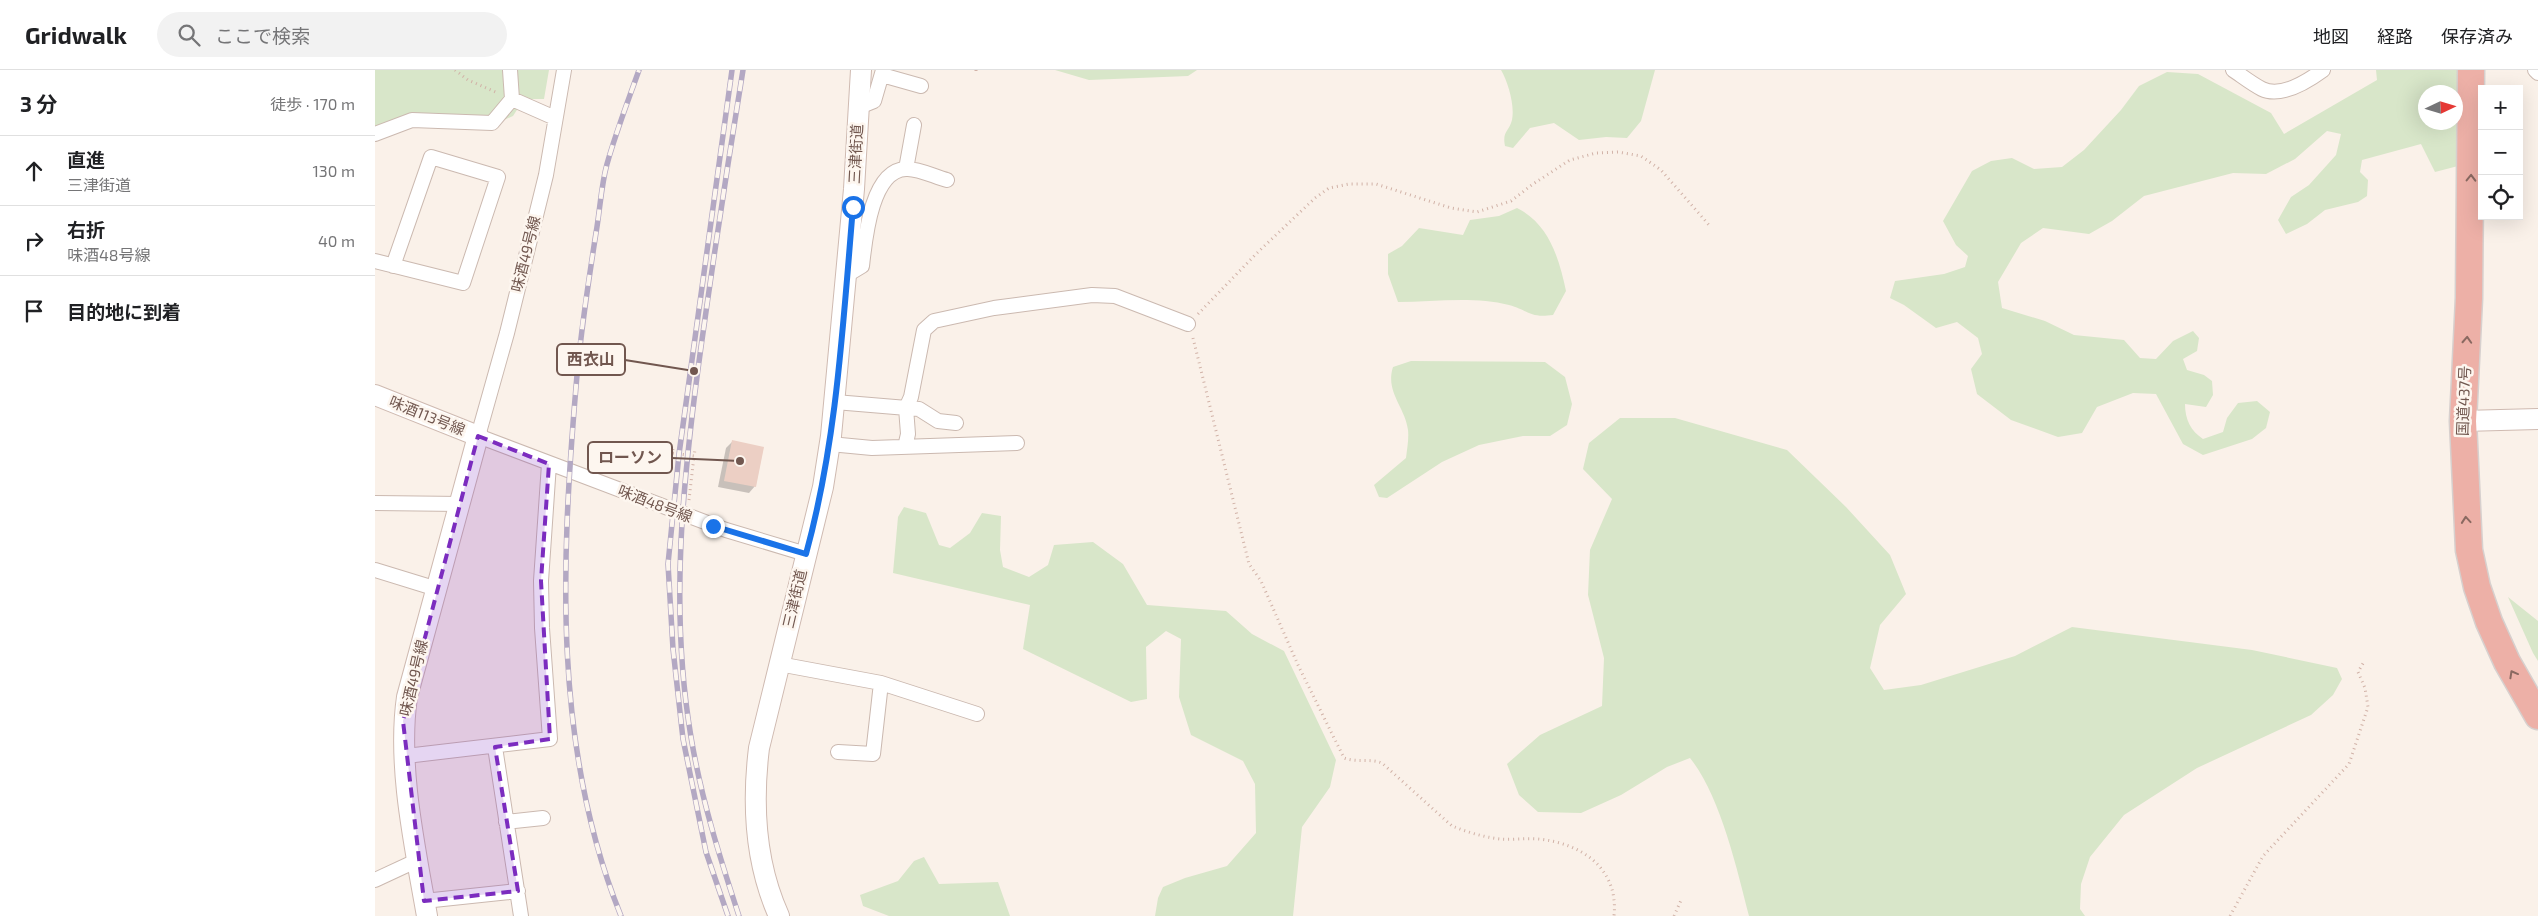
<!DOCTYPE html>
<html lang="ja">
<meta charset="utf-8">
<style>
:root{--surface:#fff;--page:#f2f2f2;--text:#202124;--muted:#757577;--line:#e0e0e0}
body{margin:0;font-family:"Exo 2","Noto Sans JP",sans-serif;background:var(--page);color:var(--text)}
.controls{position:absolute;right:15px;top:15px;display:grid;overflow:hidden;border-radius:0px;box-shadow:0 5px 20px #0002}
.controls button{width:45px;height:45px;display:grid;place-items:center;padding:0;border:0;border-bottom:1px solid var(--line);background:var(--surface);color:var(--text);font:25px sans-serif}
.compass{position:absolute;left:2043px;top:15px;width:45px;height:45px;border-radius:50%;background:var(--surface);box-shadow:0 5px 20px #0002;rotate:86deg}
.stop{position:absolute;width:15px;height:15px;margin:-11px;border:4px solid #1a73e8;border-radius:50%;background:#fff}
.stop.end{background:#1a73e8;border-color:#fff;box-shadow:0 1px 5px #0008}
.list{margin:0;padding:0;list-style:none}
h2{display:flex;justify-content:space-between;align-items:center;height:65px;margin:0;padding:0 20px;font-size:21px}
h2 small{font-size:16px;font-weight:400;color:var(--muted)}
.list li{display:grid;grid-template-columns:32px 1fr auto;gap:15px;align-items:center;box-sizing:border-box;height:70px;padding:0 20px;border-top:1px solid var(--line)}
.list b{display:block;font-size:19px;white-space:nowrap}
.list p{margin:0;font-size:16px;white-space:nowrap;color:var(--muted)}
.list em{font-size:16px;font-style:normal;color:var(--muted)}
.icon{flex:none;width:28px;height:28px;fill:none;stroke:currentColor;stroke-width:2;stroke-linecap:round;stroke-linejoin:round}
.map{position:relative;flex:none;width:2163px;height:846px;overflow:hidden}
header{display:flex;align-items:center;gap:30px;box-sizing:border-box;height:70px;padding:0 25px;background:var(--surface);border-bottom:1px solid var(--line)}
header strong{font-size:24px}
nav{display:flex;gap:28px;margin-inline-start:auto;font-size:18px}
.search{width:350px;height:45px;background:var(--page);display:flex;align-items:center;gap:12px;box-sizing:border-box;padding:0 18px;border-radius:28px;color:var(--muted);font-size:19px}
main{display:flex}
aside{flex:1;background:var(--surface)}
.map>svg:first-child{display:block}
.green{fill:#d8e6c9;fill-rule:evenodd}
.shadow{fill:#0003}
.building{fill:#eccfc4}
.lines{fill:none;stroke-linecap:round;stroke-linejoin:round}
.street-casing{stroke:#cbb9b0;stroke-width:16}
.secondary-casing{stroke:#cfbab1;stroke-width:22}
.highway-casing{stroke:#d7d0ce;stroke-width:29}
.path{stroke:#d1b2a7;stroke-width:3;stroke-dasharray:1 4;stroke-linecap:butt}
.street{stroke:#fff;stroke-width:14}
.secondary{stroke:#fff;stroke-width:20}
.highway{stroke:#edb0a7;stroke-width:26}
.rail-casing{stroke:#b3a8c3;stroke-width:5.5}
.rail{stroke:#fdf6ef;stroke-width:4;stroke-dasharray:11;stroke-linecap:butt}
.oneway{stroke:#8a6961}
.route{stroke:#1a73e8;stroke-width:6}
.marked{fill:#7b2cbf;fill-opacity:0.2;stroke:#7b2cbf;stroke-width:4;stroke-dasharray:10 6;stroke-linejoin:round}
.labels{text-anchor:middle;stroke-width:5;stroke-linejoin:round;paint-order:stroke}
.street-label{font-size:15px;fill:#71574f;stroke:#fdf6ef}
.leader{fill:none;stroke:#71574f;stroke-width:2}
.callout-dot{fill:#71574f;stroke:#fdf6ef;stroke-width:2}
.callout{fill:#fdf6ef;stroke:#71574f;stroke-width:2}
.callout-label{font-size:16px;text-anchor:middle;font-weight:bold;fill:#71574f}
</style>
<header>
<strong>Gridwalk</strong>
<div class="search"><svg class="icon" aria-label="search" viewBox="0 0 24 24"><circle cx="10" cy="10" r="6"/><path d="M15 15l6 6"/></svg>ここで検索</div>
<nav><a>地図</a><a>経路</a><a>保存済み</a></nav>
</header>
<main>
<aside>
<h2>3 分<small>徒歩 · 170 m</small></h2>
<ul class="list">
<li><svg class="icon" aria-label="ahead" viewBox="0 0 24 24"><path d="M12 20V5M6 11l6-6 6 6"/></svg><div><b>直進</b><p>三津街道</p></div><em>130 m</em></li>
<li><svg class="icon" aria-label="right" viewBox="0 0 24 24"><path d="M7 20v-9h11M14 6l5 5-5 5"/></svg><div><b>右折</b><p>味酒48号線</p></div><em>40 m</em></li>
<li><svg class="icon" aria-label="arrive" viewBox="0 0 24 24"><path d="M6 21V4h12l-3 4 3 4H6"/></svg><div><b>目的地に到着</b></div></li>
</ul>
</aside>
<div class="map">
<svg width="2163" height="846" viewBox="0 0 2163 846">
<rect width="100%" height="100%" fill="#faf1e9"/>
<path class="green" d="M0 0H174L169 29H149L138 46 115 56 78 53 0 59Z
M680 0H822L813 6 714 10Z
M1126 0H1280L1266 51 1252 68 1231 67 1204 70 1179 53 1155 58 1138 78 1130 76C1127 61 1134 62 1137 50 1140 35 1133 12 1126 0Z
M2001 0H2082L2083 96 2060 102 2046 74 1987 90 1985 102 1993 110 1992 126 1983 132 1950 140 1932 154 1911 164 1903 150 1916 127 1934 115 1961 85 1966 64 1952 61 1920 89 1891 104 1858 103 1769 126 1737 151 1714 164 1668 158 1646 173 1623 212 1627 238 1670 251 1699 265 1749 270 1765 288 1781 289 1798 271 1818 261 1824 268 1822 281 1808 289 1812 300 1829 305 1837 311 1838 325 1831 337 1810 334C1810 350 1816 361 1828 369L1848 362 1852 348 1863 333 1882 331 1895 342 1891 358 1877 369 1828 385 1808 374 1781 324 1758 323 1722 337 1707 363 1683 367 1636 350 1602 324 1596 299 1607 284 1603 268 1582 252 1561 258 1529 235 1515 228 1520 211 1569 204 1590 197 1593 186 1581 175 1568 151 1597 101 1616 91 1637 88 1659 99 1687 97 1709 80 1746 40 1764 16 1792 2 1823 4 1896 43 1909 64 2002 10ZM2050 22H2080V52H2050Z
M1142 138C1174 154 1184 188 1191 221L1178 245C1154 248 1155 241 1134 235 1099 226 1058 232 1023 232L1013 204V184L1027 176 1044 158 1088 165 1095 150 1124 146Z
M1036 291 1170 292 1190 307 1197 334 1192 355 1175 366H1148L1104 375 1067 392 1012 428 1004 427 999 415 1031 388C1032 379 1034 369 1033 360 1030 337 1010 322 1018 297Z
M1245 348H1300L1412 380 1471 437 1515 485 1531 524 1505 555 1495 598 1509 620 1546 615 1640 586 1697 557 1877 580 1962 598 1967 609 1958 625 1936 645 1822 698 1749 745 1715 787 1706 814 1705 839 1710 846H1374C1362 799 1345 725 1315 688L1292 697 1246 725 1206 743 1163 742 1144 725 1132 694 1165 665 1227 636 1229 588 1213 525 1215 480 1237 429 1208 399 1214 373Z
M529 437 551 443 564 475 575 478 595 463 607 443 626 446 625 480 628 497 654 507 673 495 679 475 718 472 748 494 772 535 851 541 877 564 909 581 961 690 955 717 927 757 918 846H780L783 828 788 817 810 808 852 796 881 763 880 714 868 691 816 665 804 627 806 569 791 561 771 577 772 629 756 632 648 579 655 535 518 503 523 447Z
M2133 527 2163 551V591L2158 583Z
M549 787 564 814 623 812 635 846H514L488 836 485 825 523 811 539 791Z"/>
<path class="shadow" d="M357 372 380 416 374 423 343 417 351 378Z"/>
<path class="building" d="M357 370 389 377 381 417 349 411Z"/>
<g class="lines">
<defs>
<path id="street" d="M135 0 137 29
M189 0 171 105 132 263 103 366 351 460 431 484
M1858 0C1867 6 1877 14 1887 19 1906 28 1933 11 1948 0
M2160 0 2163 3
M507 5 546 16
M484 37 499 31 508 0
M0 64 37 50 117 53 137 29 180 48
M531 99 539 55
M0 191 88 213 123 107 56 87 18 196
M472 205 487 196C490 170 496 100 531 99 543 98 560 107 572 110
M460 332 544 339 563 351 581 353
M455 374 497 378 642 373
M530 377 533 364 531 338 536 327 549 260 559 251 619 238 717 225 740 226 813 254
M0 433 86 434
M0 500 62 519
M404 594 506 613 602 644
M120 677 146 846
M463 682 498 684 506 613
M31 686 175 669 167 558 166 511 174 394
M131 752 168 748
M0 810 43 790
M49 831 143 821"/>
<path id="secondary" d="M0 325 103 366 32 627C22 696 40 777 52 846
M2088 351 2163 349
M404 846C380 793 377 735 384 678L448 417 456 366 479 119 486 0"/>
<path id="highway" d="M2096 0 2094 228 2088 351 2094 480 2102 517 2114 552 2132 592 2163 646"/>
</defs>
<use href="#street" class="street-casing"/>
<use href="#secondary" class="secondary-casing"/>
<use href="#highway" class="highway-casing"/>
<path class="path" d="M80 0 93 10 123 23
M601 0V3
M823 244 882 183 940 128 954 118 974 114H1001L1076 138 1102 142 1136 131 1158 114 1195 90 1221 83 1243 82 1266 86 1286 100 1334 155
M818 268 874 494 886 511 923 595 969 688C982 693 995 688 1007 693L1077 756C1092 762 1108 767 1125 769 1137 770 1150 768 1163 769 1206 773 1244 798 1239 846
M298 379 297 383 319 386 320 380
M314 430 319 386
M1299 846 1307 828
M1855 846 1888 786 1974 694 1993 637 1990 618 1983 602 1990 590"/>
<use href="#street" class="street"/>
<use href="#secondary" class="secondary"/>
<use href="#highway" class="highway"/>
<defs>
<path id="rail" d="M246 846C178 678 186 494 201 317 205 265 213 214 221 163 225 140 226 116 232 94 241 62 253 31 264 0
M353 846 331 782 308 669 298 579 293 494 304 384 357 0
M364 846C345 788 326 728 316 667 294 537 308 407 326 277 339 184 353 92 368 0"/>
</defs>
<use href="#rail" class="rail-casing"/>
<use href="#rail" class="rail"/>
</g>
<defs><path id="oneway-chevron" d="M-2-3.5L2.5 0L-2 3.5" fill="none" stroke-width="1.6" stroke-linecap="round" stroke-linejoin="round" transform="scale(1.25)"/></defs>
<g class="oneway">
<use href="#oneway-chevron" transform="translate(2096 108) rotate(-89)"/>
<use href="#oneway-chevron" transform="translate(2092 270) rotate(-87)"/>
<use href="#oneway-chevron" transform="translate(2091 450) rotate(-95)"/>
<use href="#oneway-chevron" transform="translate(2138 604) rotate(-119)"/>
</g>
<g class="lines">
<path class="route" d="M338 456 431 484C462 371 468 253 478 137"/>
</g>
<path class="marked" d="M103 366 174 394 166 511 175 669 120 677 143 821 49 831 28 651Z"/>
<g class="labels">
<g class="street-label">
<text transform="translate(481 84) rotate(-87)" y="5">三津街道</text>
<text transform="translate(151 184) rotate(-76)" y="5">味酒49号線</text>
<text transform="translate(2089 331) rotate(-88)" y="5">国道437号</text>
<text transform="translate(52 346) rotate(22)" y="5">味酒113号線</text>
<text transform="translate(280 434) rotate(21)" y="5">味酒48号線</text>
<text transform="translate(420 529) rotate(-77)" y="5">三津街道</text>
<text transform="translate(39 608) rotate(-77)" y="5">味酒49号線</text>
</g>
</g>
<path class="leader" d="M319 301L250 290M365 391L297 388"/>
<g class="callout-dot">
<circle cx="319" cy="301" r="5"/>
<circle cx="365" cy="391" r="5"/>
</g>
<g class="callout">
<rect x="182" y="274" width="68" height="31" rx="5"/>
<rect x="213" y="372" width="84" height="31" rx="5"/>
</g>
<g class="callout-label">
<text x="216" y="295">西衣山</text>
<text x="255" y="393">ローソン</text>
</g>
</svg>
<div class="controls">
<button>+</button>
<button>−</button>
<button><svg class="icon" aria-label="locate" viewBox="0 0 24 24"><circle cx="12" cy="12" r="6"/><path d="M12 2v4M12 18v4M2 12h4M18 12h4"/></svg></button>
</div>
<svg class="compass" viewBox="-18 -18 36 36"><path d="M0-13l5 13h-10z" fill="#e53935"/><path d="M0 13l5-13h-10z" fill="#757577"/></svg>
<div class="stop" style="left:478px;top:137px"></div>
<div class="stop end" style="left:338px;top:456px"></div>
</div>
</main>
